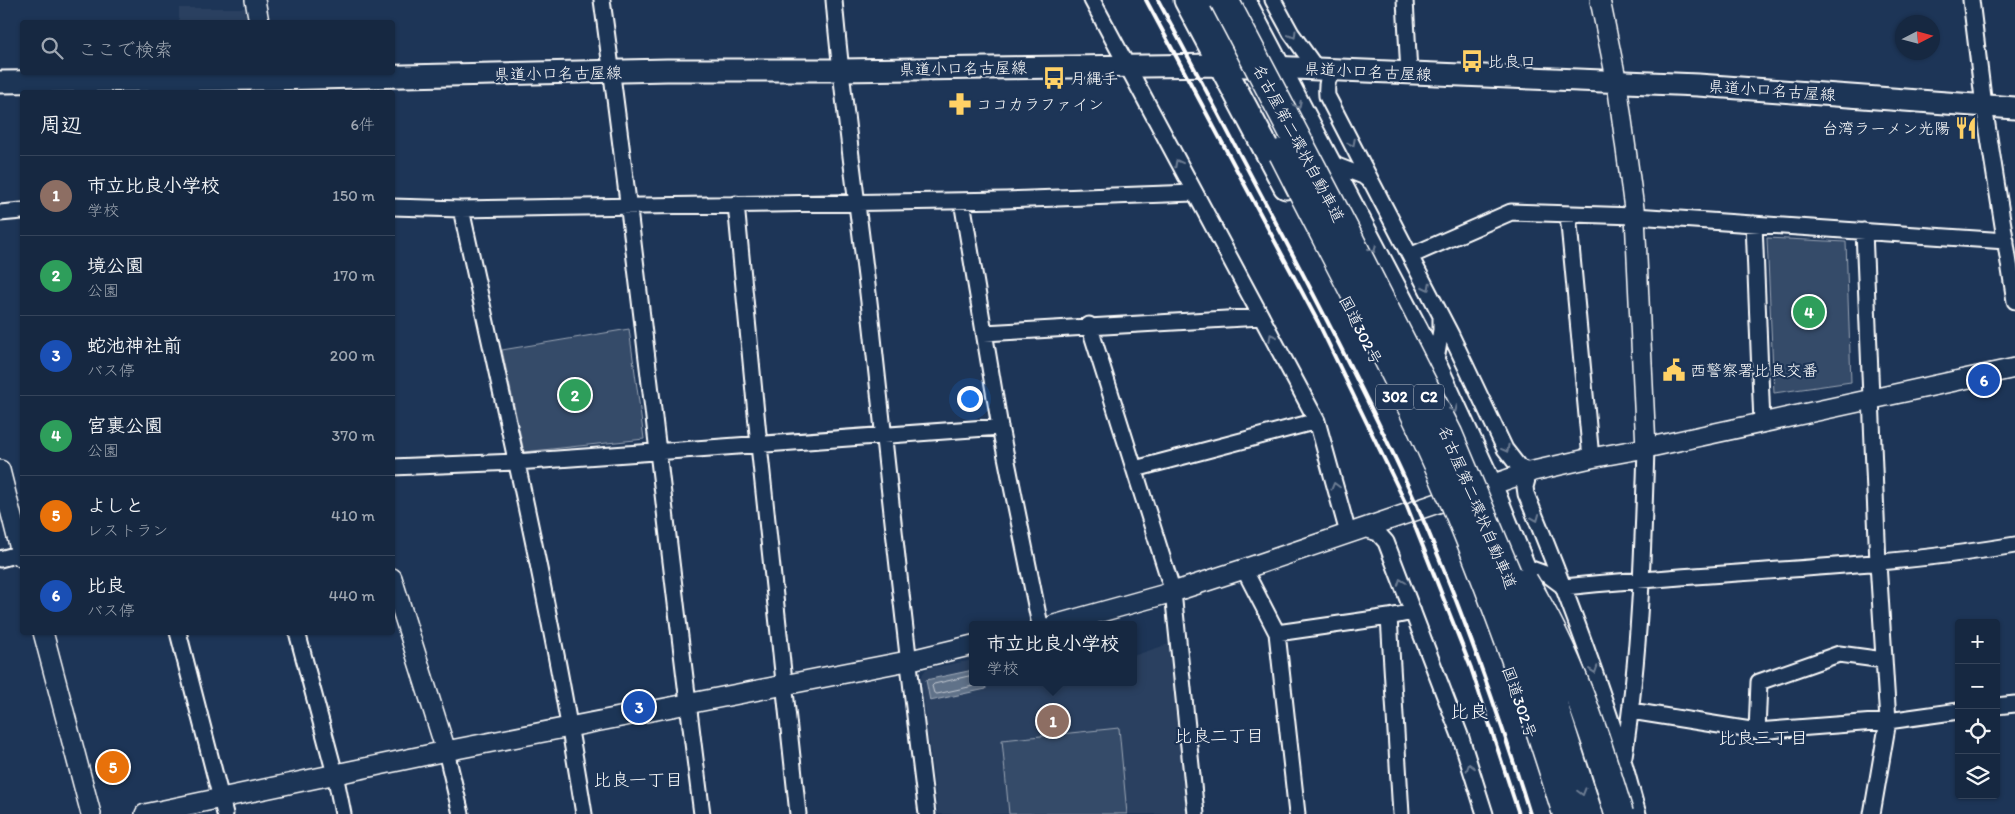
<!DOCTYPE html>
<html lang="ja">
<meta charset="utf-8">
<style>
:root{--surface:#162841;--page:#23344c;--text:#f1f3f6;--muted:#9ea6b1;--line:#35445a;--accent:#ea580c}
body{margin:0;font-family:Itim,"Klee One",sans-serif;background:var(--page);color:var(--text)}
.controls{position:absolute;right:15px;bottom:15px;display:grid;overflow:hidden;border-radius:5px;box-shadow:0 1px 4px #0004}
.controls button{width:45px;height:45px;display:grid;place-items:center;padding:0;border:0;border-bottom:1px solid var(--line);background:var(--surface);color:var(--text);font:25px sans-serif}
.compass{position:absolute;left:1895px;top:15px;width:45px;height:45px;border-radius:50%;background:var(--surface);box-shadow:0 1px 4px #0004;rotate:84deg}
.you{position:absolute;left:969px;top:398px;width:18px;height:18px;margin:-12px;border:4px solid #fff;border-radius:50%;background:#1a73e8;box-shadow:0 0 0 8px #1a73e833}
.badge{display:grid;place-items:center;width:32px;height:32px;border-radius:50%;background:var(--accent);color:#fff;font-size:16px;font-weight:700}
.pin{position:absolute;translate:-50% -50%;border:2px solid #fff;box-shadow:0 1px 5px #0006}
.popup{position:absolute;left:969px;top:621px;width:168px;height:65px;box-sizing:border-box;display:grid;place-content:center;border-radius:5px;background:var(--surface);filter:drop-shadow(0 1px 4px #0005);font-size:16px;white-space:nowrap;color:var(--muted)}
.popup b{font-size:19px;color:var(--text)}
.popup::after{content:'';position:absolute;left:50%;top:100%;margin-left:-10px;border:10px solid transparent;border-top-color:var(--surface)}
.list{margin:0;padding:0;list-style:none}
h2{display:flex;justify-content:space-between;align-items:center;height:65px;margin:0;padding:0 20px;font-size:21px}
h2 small{font-size:16px;font-weight:400;color:var(--muted)}
.list li{display:grid;grid-template-columns:32px 1fr auto;gap:15px;align-items:center;box-sizing:border-box;height:80px;padding:0 20px;border-top:1px solid var(--line)}
.list b{display:block;font-size:19px;white-space:nowrap}
.list p{margin:0;font-size:16px;white-space:nowrap;color:var(--muted)}
.list em{font-size:16px;font-style:normal;color:var(--muted)}
.icon{flex:none;width:28px;height:28px;fill:none;stroke:currentColor;stroke-width:2;stroke-linecap:round;stroke-linejoin:round}
.map{position:relative;flex:none;width:2015px;height:814px;overflow:hidden}
.search{position:absolute;background:var(--surface);box-shadow:0 1px 4px #0004;left:20px;top:20px;width:375px;height:55px;display:flex;align-items:center;gap:12px;box-sizing:border-box;padding:0 18px;border-radius:5px;color:var(--muted);font-size:19px}
.panel{position:absolute;background:var(--surface);box-shadow:0 1px 4px #0004;left:20px;top:90px;width:375px;height:545px;border-radius:5px}
.map>svg:first-child{display:block}
.built{fill:#2a4161}
.green{fill:#364b69;stroke:#9aa5b4}
.water{fill:#617289;stroke:#a0aab8}
.lines{fill:none;stroke-linecap:round;stroke-linejoin:round}
.shore{stroke:#c0c7d0;stroke-width:1}
.minor-casing{stroke:#fff;stroke-width:19}
.tertiary-casing{stroke:#fff;stroke-width:22}
.secondary-casing{stroke:#fff;stroke-width:25}
.trunk-casing{stroke:#fff;stroke-width:29}
.motorway-casing{stroke:#fff;stroke-width:31}
.minor{stroke:#1d3557;stroke-width:15}
.tertiary{stroke:#1d3557;stroke-width:19}
.secondary{stroke:#1d3557;stroke-width:21}
.trunk{stroke:#1d3557;stroke-width:25}
.motorway{stroke:#1d3557;stroke-width:28}
.rail{stroke:#fff;stroke-width:4}
.motorway-bridge-casing{stroke:#fff;stroke-width:31;stroke-linecap:butt}
.motorway-bridge{stroke:#1d3557;stroke-width:28}
.oneway{stroke:#6c7c92}
.labels{text-anchor:middle;stroke-width:4.5;stroke-linejoin:round;paint-order:stroke}
.shield{fill:#1d3557;stroke:#bbc2cd;stroke-width:1}
.shield-label{font-size:15px;font-weight:bold;fill:#fff}
.poi-label{font-size:16px;fill:#fff;stroke:#1d3557;text-anchor:start}
.street-label{font-size:16px;fill:#fff;stroke:#1d3557}
.neighbourhood-label{font-size:18px;fill:#fff;stroke:#1d3557}
.quarter-label{font-size:19px;fill:#fff;stroke:#1d3557}
</style>
<div class="map">
<svg width="2015" height="814" viewBox="0 0 2015 814">
<rect width="100%" height="100%" fill="#1d3557"/>
<filter id="ink" filterUnits="userSpaceOnUse"><feTurbulence type="fractalNoise" baseFrequency=".02" numOctaves="2"/><feDisplacementMap in="SourceGraphic" scale="10" xChannelSelector="R" yChannelSelector="G"/><feConvolveMatrix kernelMatrix="1 2 1 2 8 2 1 2 1" color-interpolation-filters="sRGB"/></filter>
<g filter="url(#ink)">
<path class="built" d="M179 8H245L247 22H179Z
M1172 643 1188 814H938L921 677 926 669 973 660V682H1133V656Z"/>
<path class="green" d="M1767 238 1846 242 1851 382 1774 393Z
M629 329 644 439 524 452 502 350Z
M1119 728 1127 814H1009L1002 740Z"/>
<path class="water" d="M973 670V682H985L986 689 930 701 926 680Z"/>
<g class="lines">
<path class="shore" d="M973 675 934 684 932 686 934 693 937 694 978 685 980 682"/>
<defs>
<path id="minor" d="M602 0C639 271 667 543 702 814
M834 0C843 107 859 213 871 319 889 484 906 649 927 814
M1092 0 1317 421 1348 533
M1273 0 1291 33 1316 68
M1405 0 1409 73
M1971 0 1984 106 2015 301
M1335 69C1327 78 1326 84 1327 96L1451 335 1505 449 1519 467 1529 472 1525 487 1526 494C1558 571 1588 650 1614 730 1623 758 1630 786 1638 814
M1327 162 1363 176 1371 182
M962 201 1000 427 1040 625
M736 204 759 445 798 814
M392 207 461 209 1006 200 1194 193
M461 209C505 410 552 611 584 814
M0 213 22 211
M1568 214 1591 458
M1754 224 1762 423
M1864 231 1878 563 1888 721 1872 814
M1410 256 1511 212 1635 216 2006 241
M1089 325 1173 592 1196 814
M984 333 1261 317
M1435 366 1441 330V318
M392 467 516 462 1000 427
M1135 469 1317 421
M1361 528 1378 533 1386 542 1461 738 1485 814
M0 559 22 553
M1523 566 1548 575 1564 587C1714 571 1866 570 2015 545
M1244 569 1277 633 1297 814
M1389 617 1401 814
M178 632 225 814
M297 632 335 774 343 814
M1277 633 1389 617 1413 612
M1996 706 2015 704
M1631 711 1757 731 1888 721 1959 711
M1757 731 1759 682 1839 654 1884 660
M446 751 461 814
M1624 756C1640 654 1643 551 1646 448"/>
<path id="tertiary" d="M255 0 259 22
M1600 0 1617 83 1635 216 1646 448
M0 470 22 557
M392 578 446 751
M1054 625 1173 592 1244 569 1529 472 1591 458 1646 448 2015 368
M43 632 91 814
M145 814 446 751 907 661 973 645"/>
<path id="secondary" d="M0 82 271 79 667 70H840L1222 65 1698 85 2015 108"/>
<path id="trunk" d="M1187 0 1286 186
M1242 0 1435 368 1489 485 1535 599"/>
<path id="motorway" d="M1204 0 1231 50"/>
</defs>
<use href="#minor" class="minor-casing"/>
<use href="#tertiary" class="tertiary-casing"/>
<use href="#secondary" class="secondary-casing"/>
<use href="#trunk" class="trunk-casing"/>
<use href="#motorway" class="motorway-casing"/>
<use href="#minor" class="minor"/>
<use href="#tertiary" class="tertiary"/>
<use href="#secondary" class="secondary"/>
<use href="#trunk" class="trunk"/>
<use href="#motorway" class="motorway"/>
<path class="rail" d="M1146 0 1318 322 1406 504 1471 668 1519 814
M1158 0C1204 86 1249 172 1295 259 1337 339 1378 419 1415 501 1460 603 1497 708 1530 814"/>
<defs>
<path id="motorway-bridge" d="M1224 0 1346 233 1448 434 1514 591 1545 679 1588 814
M1283 153C1328 242 1376 331 1419 422 1478 548 1526 681 1567 814
M1524 582C1569 654 1595 734 1619 814"/>
</defs>
<use href="#motorway-bridge" class="motorway-bridge-casing"/>
<use href="#motorway-bridge" class="motorway-bridge"/>
</g>
<defs><path id="oneway-chevron" d="M-2-3.5L2.5 0L-2 3.5" fill="none" stroke-width="1.6" stroke-linecap="round" stroke-linejoin="round" transform="scale(1.25)"/></defs>
<g class="oneway">
<use href="#oneway-chevron" transform="translate(1293 35) rotate(59)"/>
<use href="#oneway-chevron" transform="translate(1298 105) rotate(63)"/>
<use href="#oneway-chevron" transform="translate(1352 143) rotate(63)"/>
<use href="#oneway-chevron" transform="translate(1178 163) rotate(-118)"/>
<use href="#oneway-chevron" transform="translate(1373 249) rotate(63)"/>
<use href="#oneway-chevron" transform="translate(1427 287) rotate(63)"/>
<use href="#oneway-chevron" transform="translate(1272 337) rotate(-118)"/>
<use href="#oneway-chevron" transform="translate(1454 409) rotate(65)"/>
<use href="#oneway-chevron" transform="translate(1506 449) rotate(61)"/>
<use href="#oneway-chevron" transform="translate(1335 486) rotate(-105)"/>
<use href="#oneway-chevron" transform="translate(1536 518) rotate(68)"/>
<use href="#oneway-chevron" transform="translate(1401 582) rotate(-111)"/>
<use href="#oneway-chevron" transform="translate(1594 670) rotate(71)"/>
<use href="#oneway-chevron" transform="translate(1470 767) rotate(-107)"/>
<use href="#oneway-chevron" transform="translate(1582 792) rotate(74)"/>
</g>
</g>
<defs>
<symbol id="bus-bare" viewBox="-9 -9 18 18"><path d="M-5-6H5V4H4V6H2V4H-2V6H-4V4H-5ZM-3.5-4V0h7V-4ZM-3.5 1.2v1.5H-2V1.2ZM2 1.2v1.5H3.5V1.2Z" fill="#ffd166" stroke="#1d3557" stroke-width="2.5" paint-order="stroke"/></symbol>
<symbol id="pharmacy-bare" viewBox="-9 -9 18 18"><path d="M-2-6h4v4h4v4h-4v4h-4v-4h-4v-4h4Z" fill="#ffd166" stroke="#1d3557" stroke-width="2.5" paint-order="stroke"/></symbol>
<symbol id="restaurant-bare" viewBox="-9 -9 18 18"><path d="M-5-6h1v4h1v-4h1v4h1v-4h1v5L-1.5 .5V6h-2V.5L-5-1ZM5-6V6H3V1.5H1.5Q1.5-4 5-6Z" fill="#ffd166" stroke="#1d3557" stroke-width="2.5" paint-order="stroke"/></symbol>
<symbol id="civic-bare" viewBox="-9 -9 18 18"><path d="M-.6-6.5H3V-4.5H.6V-3L4-1V1h2V6H-6V1h2V-1L-.6-3ZM-1.2 2.5V6h2.4V2.5Z" fill="#ffd166" stroke="#1d3557" stroke-width="2.5" paint-order="stroke"/></symbol>
</defs>
<g fill-rule="evenodd">
<use href="#bus-bare" x="1456" y="45" width="32" height="32"/>
<use href="#bus-bare" x="1038" y="62" width="32" height="32"/>
<use href="#pharmacy-bare" x="944" y="88" width="32" height="32"/>
<use href="#restaurant-bare" x="1950" y="112" width="32" height="32"/>
<use href="#civic-bare" x="1658" y="354" width="32" height="32"/>
</g>
<g class="labels">
<g class="shield">
<rect x="1376" y="384.5" width="38" height="25" rx="4"/>
<rect x="1414" y="384.5" width="30" height="25" rx="4"/>
</g>
<g class="shield-label">
<text x="1395" y="402">302</text>
<text x="1429" y="402">C2</text>
</g>
<g class="poi-label">
<text x="1488" y="67">比良口</text>
<text x="1070" y="84">月縄手</text>
<text x="976" y="110">ココカラファイン</text>
<text x="1950" y="134" text-anchor="end">台湾ラーメン光陽</text>
<text x="1690" y="376">西警察署比良交番</text>
</g>
<g class="street-label">
<text transform="translate(963 68) rotate(-1)" y="6">県道小口名古屋線</text>
<text transform="translate(1368 71) rotate(3)" y="6">県道小口名古屋線</text>
<text transform="translate(558 73) rotate(-1)" y="6">県道小口名古屋線</text>
<text transform="translate(1772 90) rotate(4)" y="6">県道小口名古屋線</text>
<text transform="translate(1299 143) rotate(62)" y="6">名古屋第二環状自動車道</text>
<text transform="translate(1361 330) rotate(63)" y="6">国道302号</text>
<text transform="translate(1478 507) rotate(67)" y="6">名古屋第二環状自動車道</text>
<text transform="translate(1520 702) rotate(71)" y="6">国道302号</text>
</g>
<g class="neighbourhood-label">
<text x="1219" y="742">比良二丁目</text>
<text x="1763" y="744">比良三丁目</text>
<text x="638" y="786">比良一丁目</text>
</g>
<g class="quarter-label">
<text x="1469" y="718">比良</text>
</g>
</g>
</svg>
<div class="controls">
<button>+</button>
<button>−</button>
<button><svg class="icon" aria-label="locate" viewBox="0 0 24 24"><circle cx="12" cy="12" r="6"/><path d="M12 2v4M12 18v4M2 12h4M18 12h4"/></svg></button>
<button><svg class="icon" aria-label="layers" viewBox="0 0 24 24"><path d="M12 4l9 5-9 5-9-5zM3 14l9 5 9-5"/></svg></button>
</div>
<svg class="compass" viewBox="-18 -18 36 36"><path d="M0-13l5 13h-10z" fill="#e53935"/><path d="M0 13l5-13h-10z" fill="#9ea6b1"/></svg>
<div class="you"></div>
<div class="pin badge" style="left:1053px;top:721px;background:#8d6e63">1</div>
<div class="popup"><b>市立比良小学校</b>学校</div>
<div class="pin badge" style="left:575px;top:395px;background:#2e9e5b">2</div>
<div class="pin badge" style="left:639px;top:707px;background:#1a4fb4">3</div>
<div class="pin badge" style="left:1809px;top:312px;background:#2e9e5b">4</div>
<div class="pin badge" style="left:113px;top:767px;background:#e8710a">5</div>
<div class="pin badge" style="left:1984px;top:380px;background:#1a4fb4">6</div>
<div class="search"><svg class="icon" aria-label="search" viewBox="0 0 24 24"><circle cx="10" cy="10" r="6"/><path d="M15 15l6 6"/></svg>ここで検索</div>
<section class="panel">
<h2>周辺<small>6件</small></h2>
<ul class="list">
<li><span class="badge" style="background:#8d6e63">1</span><div><b>市立比良小学校</b><p>学校</p></div><em>150 m</em></li>
<li><span class="badge" style="background:#2e9e5b">2</span><div><b>境公園</b><p>公園</p></div><em>170 m</em></li>
<li><span class="badge" style="background:#1a4fb4">3</span><div><b>蛇池神社前</b><p>バス停</p></div><em>200 m</em></li>
<li><span class="badge" style="background:#2e9e5b">4</span><div><b>宮裏公園</b><p>公園</p></div><em>370 m</em></li>
<li><span class="badge" style="background:#e8710a">5</span><div><b>よしと</b><p>レストラン</p></div><em>410 m</em></li>
<li><span class="badge" style="background:#1a4fb4">6</span><div><b>比良</b><p>バス停</p></div><em>440 m</em></li>
</ul>
</section>
</div>
